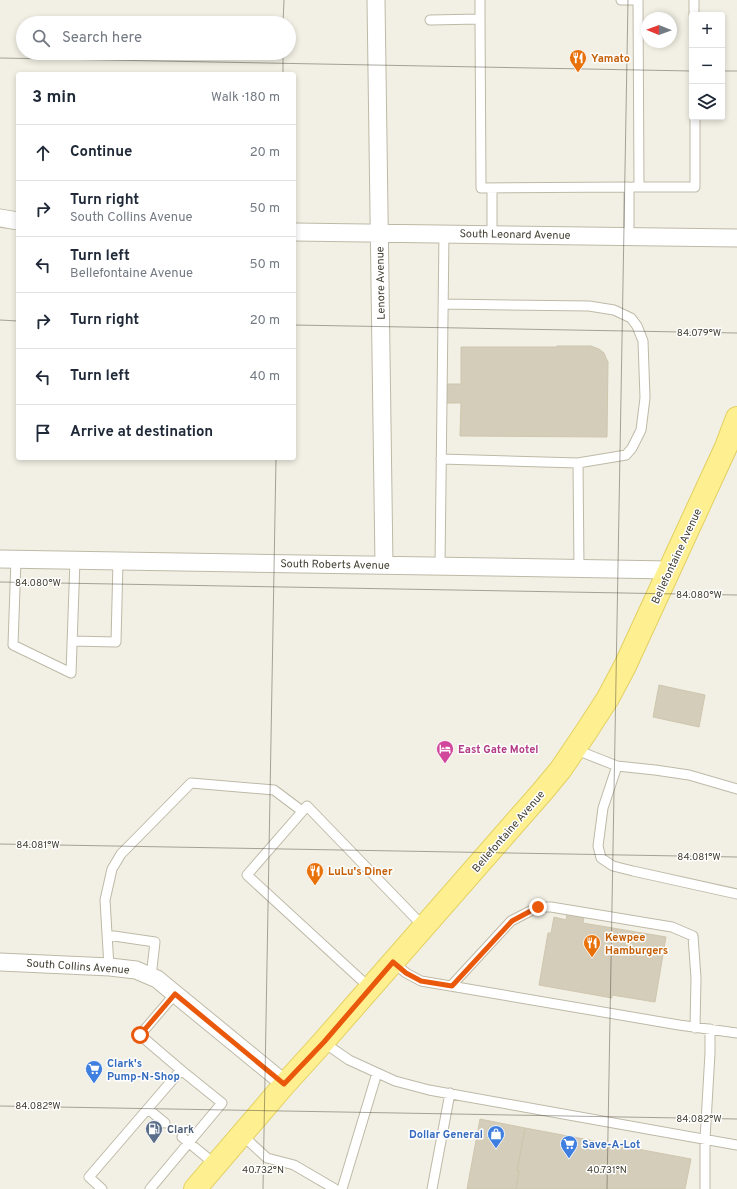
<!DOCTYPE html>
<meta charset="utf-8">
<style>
:root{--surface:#fff;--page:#f6f6f7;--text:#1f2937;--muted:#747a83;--line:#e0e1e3}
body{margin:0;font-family:Overpass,sans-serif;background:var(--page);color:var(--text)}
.controls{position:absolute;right:12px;top:12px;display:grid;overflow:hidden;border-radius:4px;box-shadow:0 2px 6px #0003}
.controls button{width:36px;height:36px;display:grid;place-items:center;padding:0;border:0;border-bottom:1px solid var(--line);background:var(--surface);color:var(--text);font:20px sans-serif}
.compass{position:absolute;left:641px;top:12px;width:36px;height:36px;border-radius:50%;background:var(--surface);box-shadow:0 2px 6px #0003;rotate:271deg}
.stop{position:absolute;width:12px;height:12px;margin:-9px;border:3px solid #ea580c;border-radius:50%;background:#fff}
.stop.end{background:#ea580c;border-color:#fff;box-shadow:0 1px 4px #0008}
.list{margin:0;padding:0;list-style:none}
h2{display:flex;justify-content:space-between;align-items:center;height:52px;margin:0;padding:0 16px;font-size:17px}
h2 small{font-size:13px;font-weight:400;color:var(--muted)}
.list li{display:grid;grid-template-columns:26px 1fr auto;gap:12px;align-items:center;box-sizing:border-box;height:56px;padding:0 16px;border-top:1px solid var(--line)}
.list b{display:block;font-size:15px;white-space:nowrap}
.list p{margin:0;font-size:13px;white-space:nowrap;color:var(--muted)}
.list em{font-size:13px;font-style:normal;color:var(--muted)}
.icon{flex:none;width:22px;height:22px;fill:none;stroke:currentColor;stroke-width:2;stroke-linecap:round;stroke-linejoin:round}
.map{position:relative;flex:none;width:737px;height:1189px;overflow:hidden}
.search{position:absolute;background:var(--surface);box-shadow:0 2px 6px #0003;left:16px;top:16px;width:280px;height:44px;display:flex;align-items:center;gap:10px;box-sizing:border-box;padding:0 14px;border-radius:22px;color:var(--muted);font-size:15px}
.panel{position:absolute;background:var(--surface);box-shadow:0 2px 6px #0003;left:16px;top:72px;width:280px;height:388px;border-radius:4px}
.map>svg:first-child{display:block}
.building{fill:#d4cdba;stroke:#cfc6ad}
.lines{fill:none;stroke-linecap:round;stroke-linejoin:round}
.lane-casing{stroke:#beb9a7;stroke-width:11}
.street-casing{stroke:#beb9a7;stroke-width:19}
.primary-casing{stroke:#e3d061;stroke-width:24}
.lane{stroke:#fff;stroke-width:9}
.street{stroke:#fff;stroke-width:17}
.primary{stroke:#feef91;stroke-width:22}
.route{stroke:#ea580c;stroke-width:5}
.ticks{fill:none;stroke:#444134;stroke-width:1;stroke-opacity:0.45}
.labels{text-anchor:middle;stroke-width:3;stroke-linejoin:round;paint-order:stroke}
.food-label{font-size:11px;font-weight:bold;fill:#c56008;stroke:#fff;text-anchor:start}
.street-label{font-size:11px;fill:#444134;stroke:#fff}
.hotel-label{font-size:11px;font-weight:bold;fill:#b23c85;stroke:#fff;text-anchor:start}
.shop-label{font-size:11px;font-weight:bold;fill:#366cbe;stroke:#fff;text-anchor:start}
.service-label{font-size:11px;font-weight:bold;fill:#4e5e75;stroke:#fff;text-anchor:start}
.ticks-label{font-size:10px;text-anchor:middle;fill:#444134;stroke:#fff;stroke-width:3;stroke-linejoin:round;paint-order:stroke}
</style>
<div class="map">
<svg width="737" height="1189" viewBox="0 0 737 1189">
<rect width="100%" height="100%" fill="#f2f0e4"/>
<path class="building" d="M557 346H591L599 349 604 353 606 358 608 362 607 437 460 436 461 403H444V384H461V347H557Z
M659 685 705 695 699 727 653 717Z
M567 914 584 917 583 923 666 937 655 1002 612 995V998L539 985 548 933H551L554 917 566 920Z
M480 1119 525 1128 517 1171H519L516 1189H467Z
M525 1128 691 1159 685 1189H516L519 1171H517Z"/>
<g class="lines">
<defs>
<path id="lane" d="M621 0H638
M638 0 639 187
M694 0V15
M480 19 481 188 629 187V236
M430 20 480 19V0
M633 187H695V117
M492 188V234
M443 304 589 306 614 310 631 318 637 326 643 341 645 398 641 430 632 448 626 455 578 463
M441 459 578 463 579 568
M16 559 13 645 71 673 75 560
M440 566 444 233
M72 641 116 642 118 561
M574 749 617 766 655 770 689 775 737 789
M617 766 603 808 598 846 601 858 613 866 633 871 737 894
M107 935 155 942 151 977
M393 962 406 973 421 981 679 1025 737 1033
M109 967 105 900 112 869 121 854 191 783 274 790 302 811
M451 986 511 921 538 907H551L672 927 693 936 696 978 695 1028
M370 988 247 875 307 806 424 927
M323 1042 349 1060 395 1081 429 1090 737 1145
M148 1109 165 1123
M242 1135 267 1158 294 1165 335 1189
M182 1137 216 1165
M102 1189 89 1177 181 1070 140 1035 175 994
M150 1189 222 1103 181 1070
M342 1189 377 1073
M432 1189 450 1093
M705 1189V1139L710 1053V1029"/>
<path id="street" d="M376 0 384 565
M0 218 18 221
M294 232 737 238
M0 559 670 570
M0 962 110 967 136 970 157 979 285 1084"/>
<path id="primary" d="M195 1189 285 1084 323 1042 542 792 561 769 586 732 608 698 625 666 726 447 737 418"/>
</defs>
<use href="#lane" class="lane-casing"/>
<use href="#street" class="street-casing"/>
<use href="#primary" class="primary-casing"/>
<use href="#lane" class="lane"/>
<use href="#street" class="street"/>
<use href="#primary" class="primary"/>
</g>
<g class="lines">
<path class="route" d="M140 1035 175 994 284 1084 324 1042 393 962 406 973 421 981 452 986 512 921 538 907"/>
</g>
<path class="ticks" d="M283 23 284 0M0 58 692 71M722 71H737M283 74V53M0 320 18 321M294 325 737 333M0 582 737 595M0 844 737 857M0 1106 737 1119M263 1189 276 458M607 1189 628 0"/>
<defs>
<symbol id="restaurant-pin" viewBox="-11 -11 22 30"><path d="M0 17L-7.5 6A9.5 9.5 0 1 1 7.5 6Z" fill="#e8710a" stroke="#fff"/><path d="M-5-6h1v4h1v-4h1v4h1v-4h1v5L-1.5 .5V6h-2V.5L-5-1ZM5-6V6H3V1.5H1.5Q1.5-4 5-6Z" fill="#fff"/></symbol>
<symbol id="hotel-pin" viewBox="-11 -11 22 30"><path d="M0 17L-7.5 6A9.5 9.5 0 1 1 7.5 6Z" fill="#d1479c" stroke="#fff"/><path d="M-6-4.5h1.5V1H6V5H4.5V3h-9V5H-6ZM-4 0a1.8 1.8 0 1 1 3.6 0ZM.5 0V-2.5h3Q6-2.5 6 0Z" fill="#fff"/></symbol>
<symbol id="supermarket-pin" viewBox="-11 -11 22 30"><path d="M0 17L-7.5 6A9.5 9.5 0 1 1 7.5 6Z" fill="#3f7fe0" stroke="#fff"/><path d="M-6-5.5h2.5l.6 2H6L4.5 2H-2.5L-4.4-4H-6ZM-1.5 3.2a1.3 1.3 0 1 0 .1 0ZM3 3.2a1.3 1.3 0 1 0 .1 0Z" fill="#fff"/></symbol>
<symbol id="fuel-pin" viewBox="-11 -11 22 30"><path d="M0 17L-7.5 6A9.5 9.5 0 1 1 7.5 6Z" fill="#5c6f8a" stroke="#fff"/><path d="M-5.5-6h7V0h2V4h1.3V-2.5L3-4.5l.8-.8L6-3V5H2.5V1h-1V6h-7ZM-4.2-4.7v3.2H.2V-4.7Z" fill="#fff"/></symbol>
<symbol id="shop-pin" viewBox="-11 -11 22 30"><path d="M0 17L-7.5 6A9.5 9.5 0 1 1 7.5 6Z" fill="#3f7fe0" stroke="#fff"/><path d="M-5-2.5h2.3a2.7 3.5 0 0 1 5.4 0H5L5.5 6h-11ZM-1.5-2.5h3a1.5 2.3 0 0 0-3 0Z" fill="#fff"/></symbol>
</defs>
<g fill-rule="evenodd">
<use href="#restaurant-pin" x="568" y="48" width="20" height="27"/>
<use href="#hotel-pin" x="435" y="739" width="20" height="27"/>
<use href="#restaurant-pin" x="305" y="861" width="20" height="27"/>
<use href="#restaurant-pin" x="582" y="933" width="20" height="27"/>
<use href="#supermarket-pin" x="84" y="1059" width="20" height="27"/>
<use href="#fuel-pin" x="144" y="1119" width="20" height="27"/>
<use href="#shop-pin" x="486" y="1124" width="20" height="27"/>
<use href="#supermarket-pin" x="559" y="1134" width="20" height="27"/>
</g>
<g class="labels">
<g class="food-label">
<text x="591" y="62">Yamato</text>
<text x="328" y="875">LuLu's Diner</text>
<text x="605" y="941">Kewpee<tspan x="605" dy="13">Hamburgers</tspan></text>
</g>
<g class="street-label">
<text transform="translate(515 234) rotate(1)" y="4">South Leonard Avenue</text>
<text transform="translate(380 283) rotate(-91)" y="4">Lenore Avenue</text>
<text transform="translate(676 556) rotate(-65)" y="4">Bellefontaine Avenue</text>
<text transform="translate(335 564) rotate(1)" y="4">South Roberts Avenue</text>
<text transform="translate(508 831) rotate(-49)" y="4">Bellefontaine Avenue</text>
<text transform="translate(78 966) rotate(4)" y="4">South Collins Avenue</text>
</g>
<g class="hotel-label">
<text x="458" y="753">East Gate Motel</text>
</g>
<g class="shop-label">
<text x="107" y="1067">Clark's<tspan x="107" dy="13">Pump-N-Shop</tspan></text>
<text x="483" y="1138" text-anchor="end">Dollar General</text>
<text x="582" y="1148">Save-A-Lot</text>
</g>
<g class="service-label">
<text x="167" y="1133">Clark</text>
</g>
</g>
<g class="ticks-label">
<text x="699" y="336">84.079°W</text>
<text x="38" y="586">84.080°W</text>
<text x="699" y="598">84.080°W</text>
<text x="38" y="848">84.081°W</text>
<text x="699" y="860">84.081°W</text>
<text x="38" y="1109">84.082°W</text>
<text x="699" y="1122">84.082°W</text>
<text x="263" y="1173">40.732°N</text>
<text x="607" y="1173">40.731°N</text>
</g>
</svg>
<div class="controls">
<button>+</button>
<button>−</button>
<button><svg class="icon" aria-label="layers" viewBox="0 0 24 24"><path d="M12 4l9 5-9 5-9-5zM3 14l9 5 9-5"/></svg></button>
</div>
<svg class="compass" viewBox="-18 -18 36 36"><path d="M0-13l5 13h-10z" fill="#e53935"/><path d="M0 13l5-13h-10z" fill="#747a83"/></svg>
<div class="stop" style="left:140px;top:1035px"></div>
<div class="stop end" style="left:538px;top:907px"></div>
<div class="search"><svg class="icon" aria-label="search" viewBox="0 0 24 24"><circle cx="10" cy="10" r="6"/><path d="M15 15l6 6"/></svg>Search here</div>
<section class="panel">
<h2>3 min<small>Walk · 180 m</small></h2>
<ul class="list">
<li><svg class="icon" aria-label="ahead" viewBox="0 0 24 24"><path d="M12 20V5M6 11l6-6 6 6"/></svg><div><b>Continue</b></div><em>20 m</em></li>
<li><svg class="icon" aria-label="right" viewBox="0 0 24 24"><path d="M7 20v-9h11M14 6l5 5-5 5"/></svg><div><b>Turn right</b><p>South Collins Avenue</p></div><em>50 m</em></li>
<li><svg class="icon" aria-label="left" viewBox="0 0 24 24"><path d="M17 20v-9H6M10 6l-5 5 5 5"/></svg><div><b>Turn left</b><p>Bellefontaine Avenue</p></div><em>50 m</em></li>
<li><svg class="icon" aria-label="right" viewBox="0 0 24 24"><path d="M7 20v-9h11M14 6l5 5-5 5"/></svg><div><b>Turn right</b></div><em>20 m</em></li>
<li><svg class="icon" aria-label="left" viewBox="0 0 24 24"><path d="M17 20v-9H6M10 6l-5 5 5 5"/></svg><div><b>Turn left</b></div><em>40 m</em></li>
<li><svg class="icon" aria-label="arrive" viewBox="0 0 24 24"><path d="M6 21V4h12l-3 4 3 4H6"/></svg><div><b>Arrive at destination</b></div></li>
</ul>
</section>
</div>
